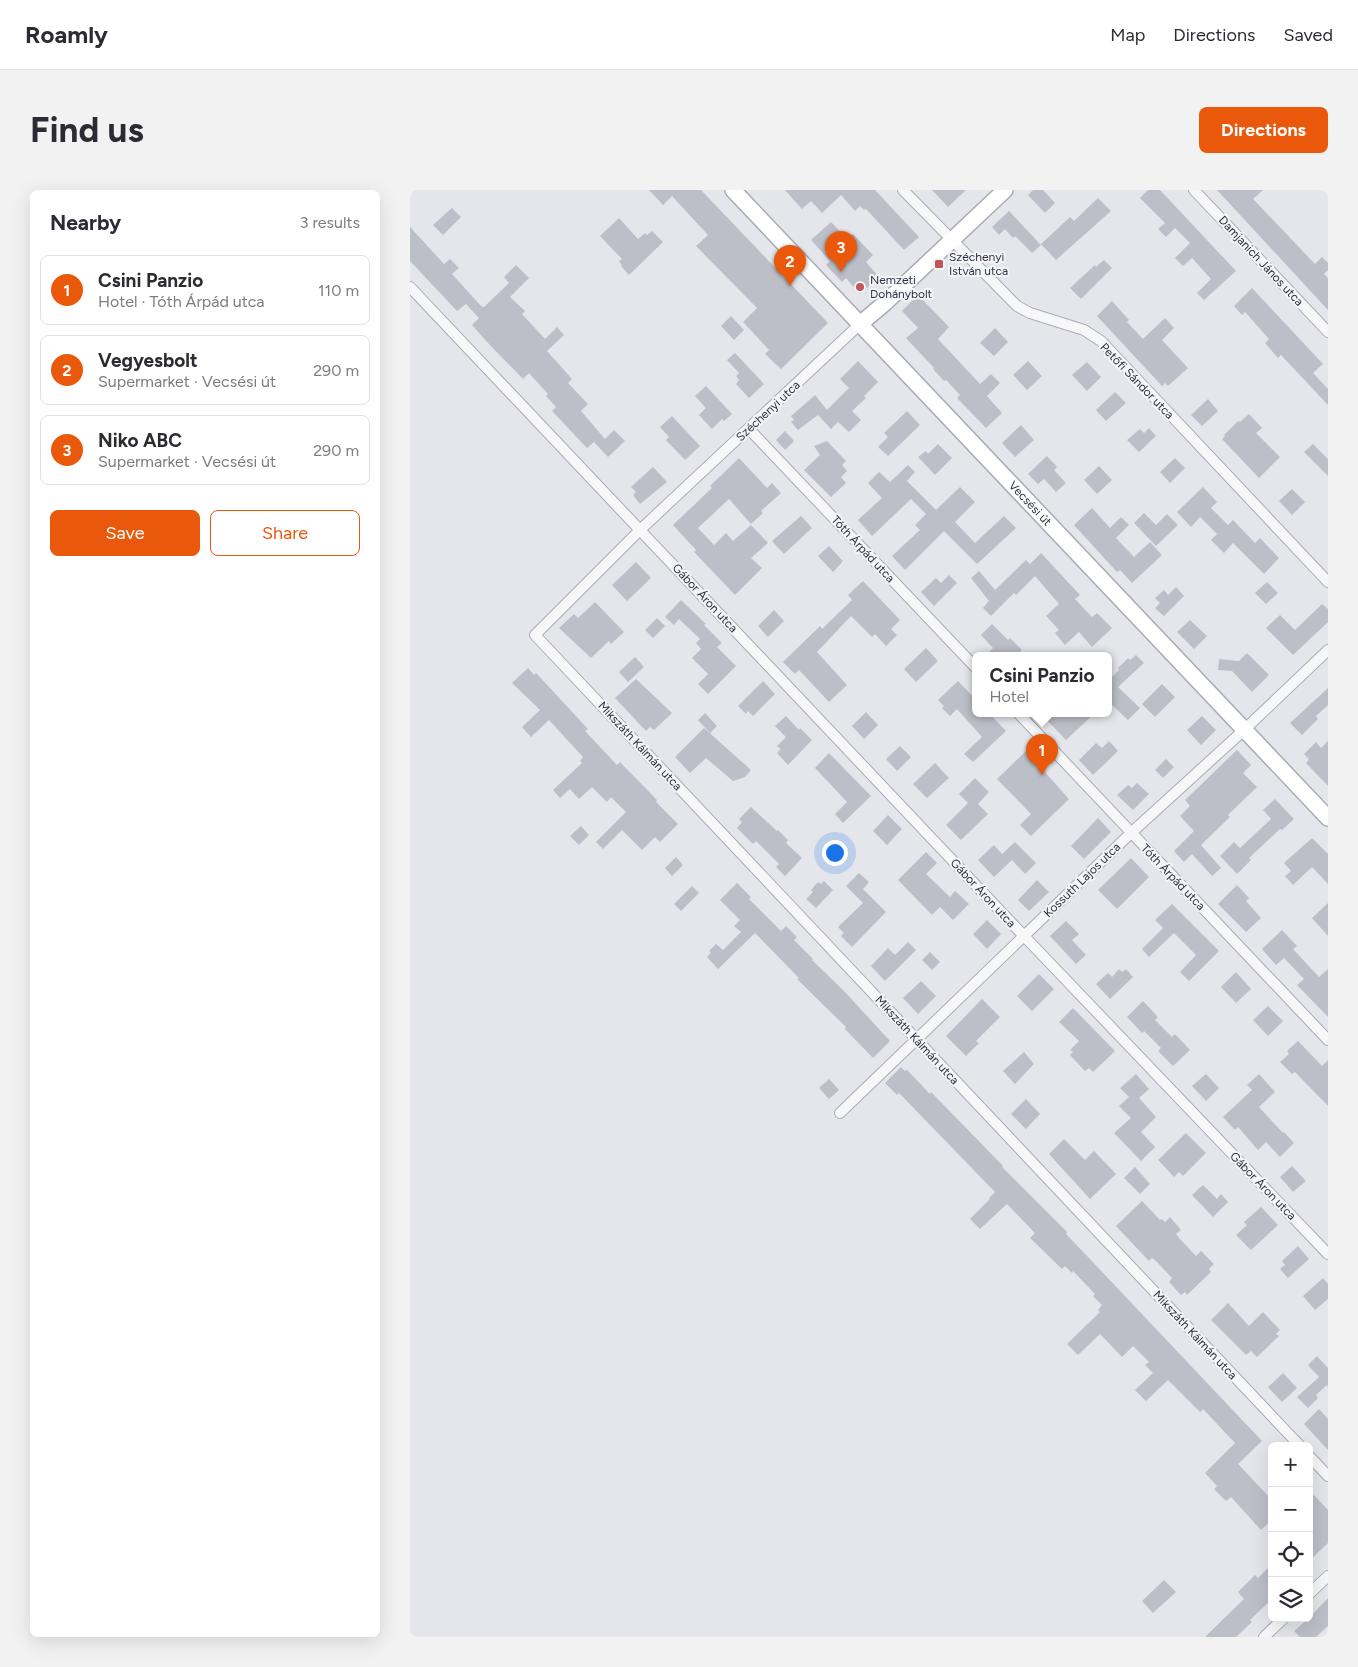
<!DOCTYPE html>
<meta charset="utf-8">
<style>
:root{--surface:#fff;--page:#f2f2f3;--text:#2b2b33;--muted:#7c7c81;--line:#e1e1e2;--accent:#ea580c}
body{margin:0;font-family:Figtree,sans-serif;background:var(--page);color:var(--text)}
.controls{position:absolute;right:15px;bottom:15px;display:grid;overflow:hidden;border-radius:8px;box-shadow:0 5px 20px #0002}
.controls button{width:45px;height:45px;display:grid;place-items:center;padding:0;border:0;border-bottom:1px solid var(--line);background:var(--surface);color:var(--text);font:25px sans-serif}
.you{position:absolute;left:424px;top:662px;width:18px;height:18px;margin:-12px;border:4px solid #fff;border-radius:50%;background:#1a73e8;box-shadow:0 0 0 8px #1a73e833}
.badge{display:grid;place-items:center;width:32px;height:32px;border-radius:50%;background:var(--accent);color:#fff;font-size:16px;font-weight:700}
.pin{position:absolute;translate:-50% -41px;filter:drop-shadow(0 1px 2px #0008)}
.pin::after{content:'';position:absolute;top:26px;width:18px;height:15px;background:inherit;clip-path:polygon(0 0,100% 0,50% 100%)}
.popup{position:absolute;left:562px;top:462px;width:140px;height:65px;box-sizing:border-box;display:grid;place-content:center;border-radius:8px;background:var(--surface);filter:drop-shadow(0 1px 4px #0005);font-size:16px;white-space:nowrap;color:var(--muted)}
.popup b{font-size:19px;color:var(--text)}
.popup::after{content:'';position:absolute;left:50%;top:100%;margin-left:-10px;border:10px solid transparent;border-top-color:var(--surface)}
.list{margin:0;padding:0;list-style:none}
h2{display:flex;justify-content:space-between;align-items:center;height:65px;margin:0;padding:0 20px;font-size:21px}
h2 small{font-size:16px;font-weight:400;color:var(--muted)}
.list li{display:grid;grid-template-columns:32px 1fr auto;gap:15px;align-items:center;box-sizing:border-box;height:70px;margin:0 10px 10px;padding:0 10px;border:1px solid var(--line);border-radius:8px}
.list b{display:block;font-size:19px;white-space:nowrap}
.list p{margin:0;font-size:16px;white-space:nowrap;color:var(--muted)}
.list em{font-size:16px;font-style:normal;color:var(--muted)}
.actions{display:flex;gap:10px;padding:15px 20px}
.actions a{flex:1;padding:11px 0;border:1px solid var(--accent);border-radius:8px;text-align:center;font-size:18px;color:var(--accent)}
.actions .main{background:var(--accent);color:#fff}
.icon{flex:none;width:28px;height:28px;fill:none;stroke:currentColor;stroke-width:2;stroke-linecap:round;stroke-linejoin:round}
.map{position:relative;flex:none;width:918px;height:1447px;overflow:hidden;border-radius:8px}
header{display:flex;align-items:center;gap:30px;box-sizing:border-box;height:70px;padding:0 25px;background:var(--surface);border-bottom:1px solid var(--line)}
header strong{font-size:24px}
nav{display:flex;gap:28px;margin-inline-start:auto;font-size:18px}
.intro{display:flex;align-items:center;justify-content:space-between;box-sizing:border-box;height:120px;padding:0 30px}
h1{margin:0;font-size:35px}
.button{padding:12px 22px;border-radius:8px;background:var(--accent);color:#fff;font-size:18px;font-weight:700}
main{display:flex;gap:30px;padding:0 30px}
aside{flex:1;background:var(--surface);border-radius:8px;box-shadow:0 5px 20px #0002}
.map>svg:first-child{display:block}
.building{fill:#bcbfc7}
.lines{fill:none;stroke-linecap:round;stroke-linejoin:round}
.street-casing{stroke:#a9acb5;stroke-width:12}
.secondary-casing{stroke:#a9acb5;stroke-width:18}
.street{stroke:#f7f7f9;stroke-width:10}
.secondary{stroke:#fff;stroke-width:15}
.poi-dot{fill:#c25759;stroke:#f4f5f8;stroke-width:2}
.labels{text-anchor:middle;stroke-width:4;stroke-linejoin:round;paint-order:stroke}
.poi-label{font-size:12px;fill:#2d3242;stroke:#f4f5f8;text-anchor:start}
.street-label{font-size:12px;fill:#2d3242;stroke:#f4f5f8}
</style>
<header>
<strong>Roamly</strong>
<nav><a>Map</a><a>Directions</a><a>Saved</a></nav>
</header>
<div class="intro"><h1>Find us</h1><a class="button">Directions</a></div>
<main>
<aside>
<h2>Nearby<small>3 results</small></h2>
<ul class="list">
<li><span class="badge">1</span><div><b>Csini Panzio</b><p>Hotel · Tóth Árpád utca</p></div><em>110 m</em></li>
<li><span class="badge">2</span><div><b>Vegyesbolt</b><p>Supermarket · Vecsési út</p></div><em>290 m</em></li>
<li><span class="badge">3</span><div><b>Niko ABC</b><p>Supermarket · Vecsési út</p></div><em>290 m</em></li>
</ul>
<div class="actions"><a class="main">Save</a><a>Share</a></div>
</aside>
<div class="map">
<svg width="918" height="1447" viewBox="0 0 918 1447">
<rect width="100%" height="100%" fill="#e4e6eb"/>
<path class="building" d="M239 0H291L418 133 371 179 355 164 359 160 333 132 347 118 286 56 298 45 262 6 253 15Z
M375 0H465L509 47 494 60 456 19 454 20 450 16 445 21 431 5 412 23 401 11 392 19Z
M522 0H556L538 17Z
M623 0H633L645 13 635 23 618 5Z
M738 0H750L826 81 794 110 787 103 801 89 782 68 773 76 765 68 780 53 765 38 756 47 748 39 755 33 730 8Z
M807 0H853L843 9 905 74 912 67 918 73V80L914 84 918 88V120Z
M688 8 701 21 646 70 631 54 660 27 664 31Z
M42 18 51 27 33 45 23 35Z
M599 21 631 55 622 63 605 46 603 48 595 39 589 45 582 37Z
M209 28 228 49 235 43 237 45 242 41 253 52 219 85 211 76 212 75 209 71 212 69 190 46Z
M421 32 437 49 443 44 463 65 456 72 469 87 450 104 436 88 432 92 416 75 420 71 401 50Z
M0 37 34 74 40 69 49 78 42 84 71 116 74 117 99 93 94 87 106 75 119 88 100 107 115 121 112 124 135 149 147 137 154 145 137 161 162 189 158 193 178 214 171 221 195 249 204 240 215 251 198 267 184 252 177 258 142 221 146 217 136 206 138 204 119 183 113 189 78 153 62 135 69 128 56 114 47 121 0 71Z
M694 70 702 78 671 109 660 98 685 75 686 77Z
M842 98 913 174 903 183 918 199V215L871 165 868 168 855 153 859 149 835 122 832 125 824 116Z
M508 105 539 137 528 149 570 194 581 184 590 193 577 206 592 223 576 238 547 208 550 205 536 190 534 191 523 179 524 178 496 148 508 138 492 121Z
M702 111 719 130 717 132 733 149 755 128 764 138 752 150 778 178 758 196 755 193 752 196 687 126Z
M321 126 334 140 324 150 311 136Z
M585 138 598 152 584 166 570 153Z
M325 163 354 194 339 208 326 194 329 190 326 186 329 183 317 170Z
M448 171 468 192 454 206 456 208 442 221 451 230 439 242 428 232 421 239 408 225 388 240 381 232 384 230 381 226 405 205 417 220 439 198 430 189Z
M618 171 632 186 617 200 603 185Z
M677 172 691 187 677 201 662 185Z
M296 196 322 224 314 231 312 229 302 239 289 225 296 218 285 206Z
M705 202 716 213 696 231 686 220Z
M798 209 808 221 792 236 781 225Z
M497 221 510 235 478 266 468 257 478 247 474 243Z
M839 224 852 238 846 243 870 267 849 288 812 249 815 246 814 245 828 231 830 232Z
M262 226 290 256 275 270 256 250 259 247 250 237Z
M611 235 624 250 605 267 592 253Z
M739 238 746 246 729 262 717 250 730 239 734 243Z
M375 241 384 251 375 260 366 250Z
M417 251 436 271 432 275 437 281 431 287 436 293 421 307 394 280 410 265 404 256Z
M528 254 542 268 525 285 508 267 516 261 518 264Z
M903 254 918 269V286L894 262Z
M637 266 647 277 644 280 656 293 646 302 634 289 628 294 618 284Z
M329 268 357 298 362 293 371 303 351 321 353 323 341 334 319 309 288 338 304 355 316 343 323 351 341 335 358 353 341 368 352 378 325 405 284 362 286 360 263 335 302 298 300 296Z
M765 268 775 278 760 293 750 282Z
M498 275 505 282 497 291 526 320 550 297 565 312 545 332 565 353 594 326 606 338 567 374 534 341 495 380 482 366 510 340 505 335 516 324 501 309 462 346 448 330 472 308 458 293 469 282 480 292Z
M689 276 702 290 687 304 674 290Z
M243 277 257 292 230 314 223 305 226 302 221 297Z
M793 297 807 312 801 318 818 335 823 330 845 353 850 348 869 368 854 384 823 353 814 363 801 350 807 344 790 327 781 337 767 322Z
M882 299 895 312 882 325 869 311Z
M682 318 700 338 711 327 719 335 706 348 724 367 740 352 752 365 722 393 710 380 707 382 664 335Z
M734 323 746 335 757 324 768 335 746 356 724 333Z
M391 326 402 338 374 364 362 351Z
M419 356 433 371 423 382 408 366Z
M631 363 670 405 665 409 682 427 687 423 702 438 682 457 669 442 655 455 645 443 649 440 636 426 649 414 625 386 606 405 604 403 581 426 573 418 579 411 561 388 569 381 585 400 616 370 620 374Z
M226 372 241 388 217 411 202 395Z
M539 385 547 393 524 416 511 402 526 388 531 393Z
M453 391 490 430 481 439 487 445 476 456 465 444 462 447 441 426 407 462 437 495 419 512 389 480 385 484 373 472 410 436 412 439 442 410 438 405Z
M857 392 868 403 856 414 845 403Z
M766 397 774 406 754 426 745 418 750 413 745 408 754 400 758 405Z
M271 410 296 434 294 435 312 453 307 457 326 476 298 504 288 494 298 484 282 468 291 459 286 453 290 449 269 429 264 435 255 427Z
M185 412 214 442 201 454 199 451 181 468 149 438 164 424 168 428Z
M912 414 918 419V432L883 465 856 438 870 425 885 440Z
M364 420 374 431 358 447 348 436Z
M247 428 255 436 243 448 235 440Z
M780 430 797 446 784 459 767 442Z
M582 434 598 450 600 448 612 460 605 466H575L583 458 571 445Z
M516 458 528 471 506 492 494 479Z
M837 463 859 485 842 502 822 481 808 480 809 469 829 471Z
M726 465 734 473 708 497 730 518 718 530 698 511V487L700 489 709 480 708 478 718 468 720 470Z
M225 467 234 477 218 492 209 482Z
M118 478 124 485 126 483 178 539 175 541 207 575 210 572 247 610 246 612 268 634 250 652 245 647 232 660 212 640 193 659 186 652 216 622 201 607 197 612 182 597 169 609 160 599 150 608 143 600 172 573 170 571 173 567 139 530 121 547 112 537 130 520 102 493Z
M226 489 262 523 244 540 240 537 236 541 205 508Z
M353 491 365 504 343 526 338 521 336 524 328 516Z
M548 491 566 510V524H580L596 541 563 572 554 564 572 547 547 519 540 526 532 518 534 516 528 510Z
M752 494 765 507 745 527 732 514Z
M918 498V515L906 526 908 529 892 545 880 533Z
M456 522 468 535 454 549 442 536Z
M295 523 307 536 300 543 288 530Z
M631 524H684L656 550Z
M376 526 389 540 390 538 402 550 378 575 367 563 371 559 367 556 376 547 365 536Z
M792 526 806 540 791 555 777 540Z
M294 538 341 580 335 587 323 591 296 568 280 583 265 567Z
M699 551 708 561 683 585 669 570 686 553 692 558Z
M918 551V596L896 573 899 569 894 564 906 552 911 558Z
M490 556 501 567 487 581 476 569Z
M827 560 841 575 833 583 847 597 818 625 820 627 791 655 811 678 802 686 782 664 774 672 764 661 784 641 770 626 780 616 775 610Z
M616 561 659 609 621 646 610 635 621 624 587 589Z
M419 563 461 606 433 633 425 624 437 612 405 578Z
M756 569 764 577 753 588 745 580Z
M525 573 539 588 517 608 503 594Z
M565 588 579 602 568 614 578 624 551 650 536 635 558 613 549 604Z
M727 593 739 604 723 620 707 605 718 595 722 598Z
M865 609 884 629 872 640 870 639 839 668 841 670 827 684 810 666 824 652 830 658 861 629 853 620Z
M341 617 367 641 368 640 378 650 376 653 392 668 375 686 366 677 369 674 346 651 343 654 327 638 332 632 329 629Z
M478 625 492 639 477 655 463 641Z
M688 628 701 642 674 669 661 656Z
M171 636 179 645 169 655 160 646Z
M902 648 918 664V694L902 677 883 695 875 686 881 681 874 673Z
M605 652 626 673 615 684 602 670 584 687 568 670 584 655 592 664Z
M516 662 527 673 516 684 540 707 545 701 559 714 543 730 530 717 522 725 488 690Z
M266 667 273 675 262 686 255 678Z
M721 668 739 687 707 719 688 700Z
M449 683 459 692 453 699 476 722 442 757 431 746 434 743 428 737 453 713 436 696Z
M627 690 639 702 619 721 608 710Z
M414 691 423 700 406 718 396 709 403 702 401 700 408 692 411 694Z
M327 693 341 707 339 709 371 741 376 736 387 747 384 750 403 769 402 770 434 801 480 851 463 868 435 839 436 837 387 789 389 788 345 743 308 779 297 767 301 763 299 761 306 754 313 760 331 742 324 736 330 730 310 710Z
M827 695 839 708 836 711 851 728 836 742 808 714Z
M282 696 289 703 271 721 264 714Z
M918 713V746L902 728Z
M762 714 809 761 779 791 770 782 786 765 764 743 739 767 732 759 753 738 745 730Z
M577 730 591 744 577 759 563 744Z
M656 731 669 744 662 750 676 765 666 774 640 746Z
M872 740 887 756 883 759 909 787 918 779V827L887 795 894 789 874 768 866 775 852 759Z
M498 752 506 760 475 791 461 776 478 758 485 765Z
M520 762 530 772 522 780 512 770Z
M709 779 712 782 716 779 723 787 700 809 686 794 698 783 702 787Z
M826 782 841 799 826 813 811 797Z
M629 784 644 799 622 821 607 806Z
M511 791 526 806 508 824 493 808Z
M572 809 590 827 566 851 569 853 556 866 536 846Z
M733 811 748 827 745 830 762 847 765 844 780 860 763 876 748 861 751 858 734 841 732 843 717 827Z
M858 816 873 831 858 846 843 830Z
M663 818 705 861 683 882 679 878 675 881 660 865 663 862 660 860 669 851 649 832Z
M888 851 912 876 918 870V916L885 882 882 884 870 872 879 864 877 861Z
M614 862 624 874 605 894 593 881Z
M491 877 495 881 497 880 520 904 521 902 593 976 592 977 657 1042 656 1044 678 1067 852 1251 828 1274 862 1310V1330L851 1340 821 1307 816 1311 804 1299 807 1296 795 1283 825 1253 793 1219 790 1222 758 1190 736 1211 725 1200 743 1183 735 1175 739 1172 723 1156 712 1167 690 1144 668 1165 657 1154 690 1122 688 1120 692 1115 683 1106 685 1104 663 1081 662 1083 655 1076 652 1079 620 1048 625 1043 597 1014 570 1039 560 1029 580 1009 579 1008 585 1002 489 903 487 905 475 893Z
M726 884 739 899 729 908 746 927 731 942 745 957 731 971 704 943 721 928 709 916 719 907 710 898Z
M796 884 809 898 796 911 782 896Z
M849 884 865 902 849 917 873 943 874 942 884 953 870 967 856 952 848 960 828 937 825 940 813 927 842 900 837 895Z
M419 889 429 900 419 909 409 898Z
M616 909 630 924 616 939 601 924Z
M776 943 796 963 773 986 769 982 764 987 748 970Z
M654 949 675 970 684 961 706 984 680 1009 639 964Z
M882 976 896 991 883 1002 870 987Z
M725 977 740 994 730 1004 714 988Z
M793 995 807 1009 811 1004 818 1012 803 1027 782 1005Z
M732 1011 750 1030 752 1029 755 1032 760 1027 771 1040 766 1044 770 1049 786 1066 791 1061 804 1074 799 1079 801 1082 777 1105 775 1102 771 1105 759 1092 762 1088 746 1071 742 1068 739 1071 706 1036Z
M851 1017 868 1035 841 1060 826 1045 837 1035 834 1032Z
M888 1056 899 1069 878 1088 870 1079 875 1075 872 1071Z
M913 1088 918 1094V1109L905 1120 893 1106Z
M818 1113 839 1136 853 1122 870 1140 866 1144 869 1146 847 1167 841 1161 836 1165 801 1130Z
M907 1166 918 1178V1197L917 1195 906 1205 908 1208 898 1218 887 1207 909 1187 898 1175Z
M873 1183 887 1198 872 1212 858 1197Z
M909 1219 918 1229V1260L894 1234Z
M899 1300 918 1320V1353L899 1371Z
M862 1374V1409L840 1430 842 1432 826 1447H795L834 1409 828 1402 845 1385 848 1388Z
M754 1390 766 1402 743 1423 732 1411Z
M918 1408V1436L906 1447H890L884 1441 899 1428Z"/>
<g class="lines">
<defs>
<path id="street" d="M493 0 607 116 620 123 674 140 691 151 918 392
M784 0 918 142
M0 97 614 746 918 1064
M450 134 231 339 125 445 890 1256
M339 239 566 478
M609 524 918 850
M430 923 721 643 834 540 918 460
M899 1266 918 1286
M899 1404 918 1386
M854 1447 874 1428"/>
<g id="secondary">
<path id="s1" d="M323 0 918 628"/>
<path d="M450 134 475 113 595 0"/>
</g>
</defs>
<use href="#street" class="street-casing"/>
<use href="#secondary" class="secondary-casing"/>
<use href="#street" class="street"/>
<use href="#secondary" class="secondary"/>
</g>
<g class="poi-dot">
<rect x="524" y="69" width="10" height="10" rx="2.5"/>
<circle cx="450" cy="97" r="5"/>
</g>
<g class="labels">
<g class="poi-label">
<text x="539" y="71">Széchenyi<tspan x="539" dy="14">István utca</tspan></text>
<text x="460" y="94">Nemzeti<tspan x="460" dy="14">Dohánybolt</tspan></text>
</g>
<g class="street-label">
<text transform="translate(851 71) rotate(47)" y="4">Damjanich János utca</text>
<text transform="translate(727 191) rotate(46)" y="4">Petőfi Sándor utca</text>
<text transform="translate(358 221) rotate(-43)" y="4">Széchenyi utca</text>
<text dy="4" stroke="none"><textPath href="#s1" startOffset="432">Vecsési út</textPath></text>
<text transform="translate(453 359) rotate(47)" y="4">Tóth Árpád utca</text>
<text transform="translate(295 408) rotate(47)" y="4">Gábor Áron utca</text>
<text transform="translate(230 556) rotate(47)" y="4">Mikszáth Kálmán utca</text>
<text transform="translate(763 687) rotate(46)" y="4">Tóth Árpád utca</text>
<text transform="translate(672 690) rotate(-44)" y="4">Kossuth Lajos utca</text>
<text transform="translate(573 703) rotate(47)" y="4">Gábor Áron utca</text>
<text transform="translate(507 850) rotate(47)" y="4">Mikszáth Kálmán utca</text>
<text transform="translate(853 996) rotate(46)" y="4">Gábor Áron utca</text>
<text transform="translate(785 1145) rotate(47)" y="4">Mikszáth Kálmán utca</text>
</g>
</g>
</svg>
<div class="controls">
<button>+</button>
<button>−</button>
<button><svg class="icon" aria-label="locate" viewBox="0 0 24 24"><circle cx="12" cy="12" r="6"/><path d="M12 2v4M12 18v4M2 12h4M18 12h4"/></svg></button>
<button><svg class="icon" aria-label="layers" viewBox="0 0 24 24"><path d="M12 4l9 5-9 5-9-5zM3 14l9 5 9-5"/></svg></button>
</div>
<div class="you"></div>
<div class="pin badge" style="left:632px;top:585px">1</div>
<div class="popup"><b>Csini Panzio</b>Hotel</div>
<div class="pin badge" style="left:380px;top:96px">2</div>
<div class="pin badge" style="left:431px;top:82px">3</div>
</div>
</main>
